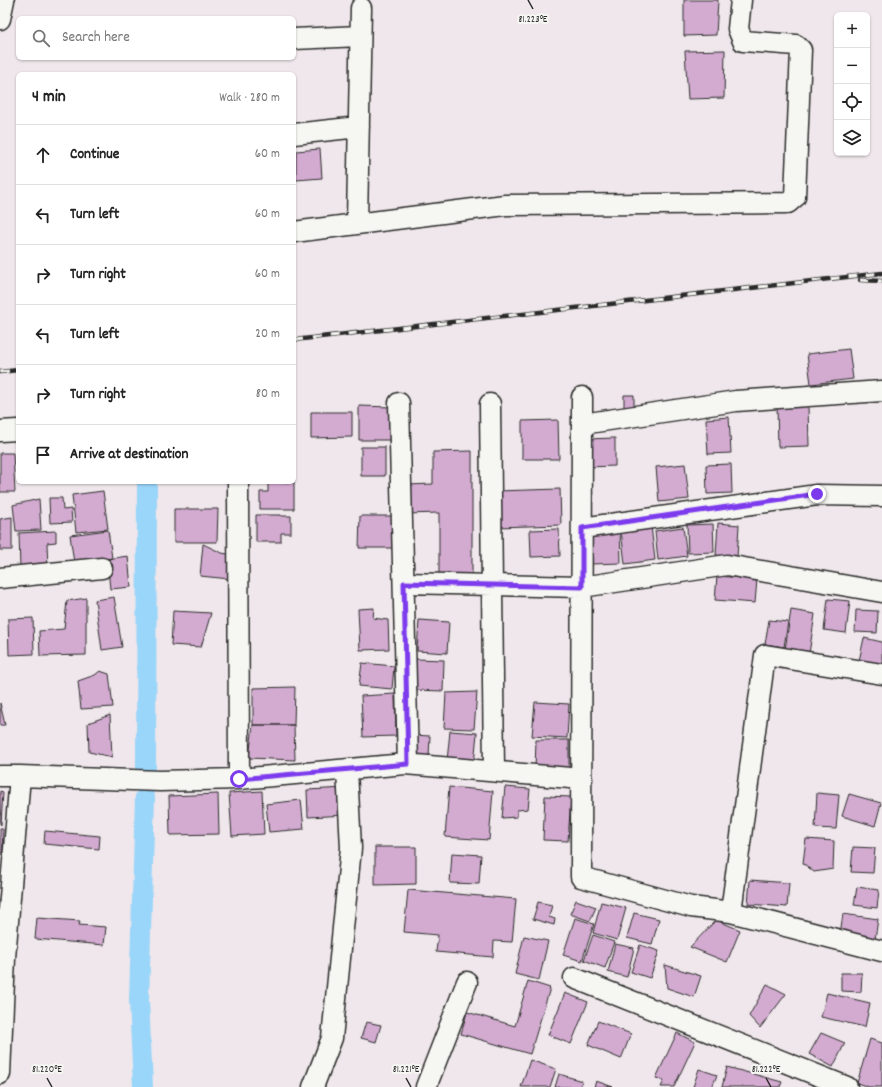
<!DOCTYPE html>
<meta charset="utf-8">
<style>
:root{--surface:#fff;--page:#f2f2f2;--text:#222;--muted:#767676;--line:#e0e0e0}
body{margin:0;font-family:Dekko,sans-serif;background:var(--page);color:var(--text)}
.controls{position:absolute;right:12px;top:12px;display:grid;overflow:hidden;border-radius:6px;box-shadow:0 1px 3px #0004}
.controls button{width:36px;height:36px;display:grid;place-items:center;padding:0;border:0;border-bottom:1px solid var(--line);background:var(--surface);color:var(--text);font:20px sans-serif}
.stop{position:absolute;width:12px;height:12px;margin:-9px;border:3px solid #7c3aed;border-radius:50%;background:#fff}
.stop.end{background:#7c3aed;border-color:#fff;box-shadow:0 1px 4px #0008}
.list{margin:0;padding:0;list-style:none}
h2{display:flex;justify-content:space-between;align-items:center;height:52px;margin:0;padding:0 16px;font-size:17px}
h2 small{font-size:13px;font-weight:400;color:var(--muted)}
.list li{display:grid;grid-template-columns:26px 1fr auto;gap:12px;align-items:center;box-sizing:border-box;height:60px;padding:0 16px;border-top:1px solid var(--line)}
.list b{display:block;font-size:15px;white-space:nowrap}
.list em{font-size:13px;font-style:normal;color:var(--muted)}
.icon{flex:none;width:22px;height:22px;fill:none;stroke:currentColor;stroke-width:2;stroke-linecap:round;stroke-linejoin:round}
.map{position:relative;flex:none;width:882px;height:1087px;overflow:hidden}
.search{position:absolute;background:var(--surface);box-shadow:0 1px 3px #0004;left:16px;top:16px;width:280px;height:44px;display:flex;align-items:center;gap:10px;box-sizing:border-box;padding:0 14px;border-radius:6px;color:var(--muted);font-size:15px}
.panel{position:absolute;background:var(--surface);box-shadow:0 1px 3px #0004;left:16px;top:72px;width:280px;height:412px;border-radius:6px}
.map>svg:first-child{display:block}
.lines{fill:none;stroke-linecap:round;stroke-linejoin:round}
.canal{stroke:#9ad5fa;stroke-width:20}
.building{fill:#d3abd1;stroke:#2b2b2b}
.minor-casing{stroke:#2b2b2b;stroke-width:23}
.minor{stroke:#f6f6f2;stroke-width:20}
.rail-casing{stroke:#2b2b2b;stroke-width:4.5}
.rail{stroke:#f6f6f2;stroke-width:3;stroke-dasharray:9;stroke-linecap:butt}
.route{stroke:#7c3aed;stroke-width:5}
.ticks{fill:none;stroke:#2b2b2b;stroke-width:1.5}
.ticks-label{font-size:10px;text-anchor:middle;fill:#2b2b2b;stroke:#f6f6f2;stroke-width:4;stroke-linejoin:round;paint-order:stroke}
</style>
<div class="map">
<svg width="882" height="1087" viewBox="0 0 882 1087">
<rect width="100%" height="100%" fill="#efe7eb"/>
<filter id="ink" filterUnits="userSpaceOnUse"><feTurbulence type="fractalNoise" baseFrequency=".025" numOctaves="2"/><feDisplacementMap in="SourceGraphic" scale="8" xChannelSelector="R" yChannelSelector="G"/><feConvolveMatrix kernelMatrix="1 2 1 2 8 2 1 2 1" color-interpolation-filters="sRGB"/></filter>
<g filter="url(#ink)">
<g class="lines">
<path class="canal" d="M146 767 147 482
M143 1087 139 1000 145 797"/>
</g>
<path class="building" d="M684 0H718L716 35 684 36Z
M725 50 724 98 688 99 685 51Z
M320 149 322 178 296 180V151Z
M849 349 853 379 811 384 807 354Z
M624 395H634V409H624Z
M359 406 392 407 391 440H359Z
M808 406 809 446 778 447 777 407Z
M311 412H352V437L311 438Z
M729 417 731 453 708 454 706 419Z
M558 420 559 459H522V421Z
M615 438V466L587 467V439Z
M361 447H385V476H361Z
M472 451V580H439V513L407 514V485L433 484V452Z
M0 453H13L15 492H0Z
M685 464 689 499 659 502 656 467Z
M731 464 732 493 707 494 706 465Z
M268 482H294V509H260V492H268Z
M560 489 561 525 497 527 496 491Z
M103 491 108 529 76 532 72 495Z
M49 498H62L63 510 71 509 72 522 50 523Z
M39 499 41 530 16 531 13 505Z
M174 509H218L217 542H174Z
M256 515H281V516H291V533H281V542H256Z
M360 516H394L393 548H359Z
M12 517V550H0V519Z
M718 523 739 525 737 557 716 555Z
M713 524 714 552 688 553 687 525Z
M651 526 655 560 625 564 621 530Z
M683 527 687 556 658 560 655 531Z
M559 529 560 556 531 557 530 530Z
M108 530 112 558 74 563 70 535Z
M620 530 621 563 591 564 589 531Z
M56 531V542L47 543 48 568 20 569 19 533Z
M203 544 222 553 233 555 230 579 200 576Z
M128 556 131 587 110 589 107 559Z
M717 576 757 579 755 603 715 600Z
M114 597 122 647 102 650 95 600Z
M86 598V655L40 656 39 631 64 629 67 601Z
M828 599 850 601 846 633 824 630Z
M374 608 373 618 388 620 389 649 360 650 358 609Z
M791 610 815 614 809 654 785 650Z
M856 610 878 611 877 633 855 632Z
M173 611 211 613 201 647 171 645Z
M33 618 34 654 9 655 8 619Z
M419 620 449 622 447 653 417 651Z
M769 620 788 622 784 647 765 644Z
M864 638 882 642V665L859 661Z
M416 659 444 660 443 691 414 690Z
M362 663 394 666 392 689 359 686Z
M100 671 109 674 113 707 81 709 78 681 95 675Z
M295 687 294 725H253V688Z
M477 692 474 729 444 728 446 693Z
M395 694 396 736 363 737 361 696Z
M535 702 569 704 567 738 532 736Z
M0 703 5 725H0Z
M110 715 112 757 89 752 88 723Z
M253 725H294L295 760 249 758Z
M450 731 477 733 474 764 447 761Z
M413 735 430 736 429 756 412 755Z
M536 740H569V770L535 769Z
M449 787 493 791 489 840 445 837Z
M505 787 530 789 528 809 517 810V817L502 818Z
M346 788 347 815 308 817 307 790Z
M0 791 3 792 1 825 0 824Z
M262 791 264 834 232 836 229 793Z
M817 793 839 795 836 829 815 828Z
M218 794 219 834 170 835 169 796Z
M849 794 881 803 875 826 842 816Z
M545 796 571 797 568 841 543 840Z
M301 800 304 829 269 832 266 804Z
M0 828H3L2 853H0Z
M45 831 100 836 99 849 44 844Z
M806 839 834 841 833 869 814 872 803 863Z
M375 847H416V884L375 885Z
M853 847 875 848 873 873 851 872Z
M452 853 481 855 479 884 450 883Z
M750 880 789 883 787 907 748 904Z
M857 887 879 890 877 908 854 905Z
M408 890 516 899 512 942 494 941 493 957 436 952 438 935 404 932Z
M576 900 596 907 590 921 570 914Z
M538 902 552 905 549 917 555 919 554 925 533 919Z
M601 902 626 908 617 940 593 933Z
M634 913 659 919 652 944 627 938Z
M843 914 878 919 875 939 840 934Z
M37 918 80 921 79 925 106 927 104 945 35 939Z
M575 918 594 924 582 961 563 955Z
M716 920 740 930 727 962 690 947Z
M593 935 614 942 605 968 584 960Z
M524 936 548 941 539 980 515 974Z
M615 944 634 948 627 977 608 972Z
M640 945 659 951 650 978 631 972Z
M665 965 701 976 694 997 667 988Z
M841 973H862L861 992 841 991Z
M528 981 550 988 530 1054 461 1034 467 1012 515 1026Z
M767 984 786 994 760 1028 749 1016Z
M565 993 588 1002 571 1044 548 1035Z
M827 993 870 1003 865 1027 821 1017Z
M598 1021 631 1034 621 1059 588 1045Z
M366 1022 381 1025 376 1042 361 1038Z
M677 1033 695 1042 674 1087H661L664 1081 656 1078Z
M821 1033 845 1043 833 1067 809 1054Z
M870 1039 882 1043V1087H869L857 1083Z
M530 1060 556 1069 550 1087H521Z
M727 1067 782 1082 780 1087H722Z
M699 1069 717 1075 712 1087H693Z
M559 1074 582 1081 580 1087H555Z
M596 1081 613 1087H594Z"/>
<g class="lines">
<defs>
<path id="minor" d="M0 19 4 0
M294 39 360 36
M294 134 359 127
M357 223 361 8
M294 232 505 205 788 203 795 197 801 50 796 45 743 41 738 29 741 0
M582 397 581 877 691 907 731 912 882 951
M399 403 408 764
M490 404 494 771
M582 424 736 401 882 391
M0 431 18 430
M238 482 239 779
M582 528 817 495 882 496
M0 578 102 568
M404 583 582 587 727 565 882 592
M0 776H20L5 958 0 1074
M20 776 160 781 239 779 405 764 582 779
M731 912 765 655 882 674
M574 978 847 1087
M313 1087 332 1038 351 848 347 770
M426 1087 467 982"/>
</defs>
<use href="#minor" class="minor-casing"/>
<use href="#minor" class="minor"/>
<defs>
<path id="rail" d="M860 280 882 281
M294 340 882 273
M0 372 18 370"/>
</defs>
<use href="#rail" class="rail-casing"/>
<use href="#rail" class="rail"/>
</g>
</g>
<g class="lines" filter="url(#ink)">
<path class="route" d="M239 779 408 764 404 583 582 587V528L817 494"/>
</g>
<path class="ticks" d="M528 0 533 9M47 1078 52 1087M406 1078 411 1087M766 1078 771 1087"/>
<g class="ticks-label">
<text x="533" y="22">81.223°E</text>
<text x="47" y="1072">81.220°E</text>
<text x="406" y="1072">81.221°E</text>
<text x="766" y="1072">81.222°E</text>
</g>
</svg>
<div class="controls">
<button>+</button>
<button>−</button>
<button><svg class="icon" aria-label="locate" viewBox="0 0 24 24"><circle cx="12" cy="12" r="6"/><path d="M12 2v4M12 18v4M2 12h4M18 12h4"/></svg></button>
<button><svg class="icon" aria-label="layers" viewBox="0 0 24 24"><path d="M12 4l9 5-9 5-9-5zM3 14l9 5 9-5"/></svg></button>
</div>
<div class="stop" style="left:239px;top:779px"></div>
<div class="stop end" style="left:817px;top:494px"></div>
<div class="search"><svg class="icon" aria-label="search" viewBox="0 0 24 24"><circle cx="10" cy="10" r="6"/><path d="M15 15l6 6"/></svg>Search here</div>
<section class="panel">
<h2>4 min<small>Walk · 280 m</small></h2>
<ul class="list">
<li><svg class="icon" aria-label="ahead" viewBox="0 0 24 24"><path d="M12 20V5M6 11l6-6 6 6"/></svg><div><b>Continue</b></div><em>60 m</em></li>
<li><svg class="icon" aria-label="left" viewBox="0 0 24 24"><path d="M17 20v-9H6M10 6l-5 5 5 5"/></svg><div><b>Turn left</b></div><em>60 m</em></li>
<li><svg class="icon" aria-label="right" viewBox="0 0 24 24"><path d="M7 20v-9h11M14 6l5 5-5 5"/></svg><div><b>Turn right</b></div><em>60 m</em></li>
<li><svg class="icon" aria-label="left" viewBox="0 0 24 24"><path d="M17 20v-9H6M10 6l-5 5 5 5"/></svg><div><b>Turn left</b></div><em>20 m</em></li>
<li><svg class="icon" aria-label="right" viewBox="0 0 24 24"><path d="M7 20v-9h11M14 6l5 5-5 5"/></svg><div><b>Turn right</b></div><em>80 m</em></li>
<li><svg class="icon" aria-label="arrive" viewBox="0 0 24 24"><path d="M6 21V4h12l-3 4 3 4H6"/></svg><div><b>Arrive at destination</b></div></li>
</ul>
</section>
</div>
